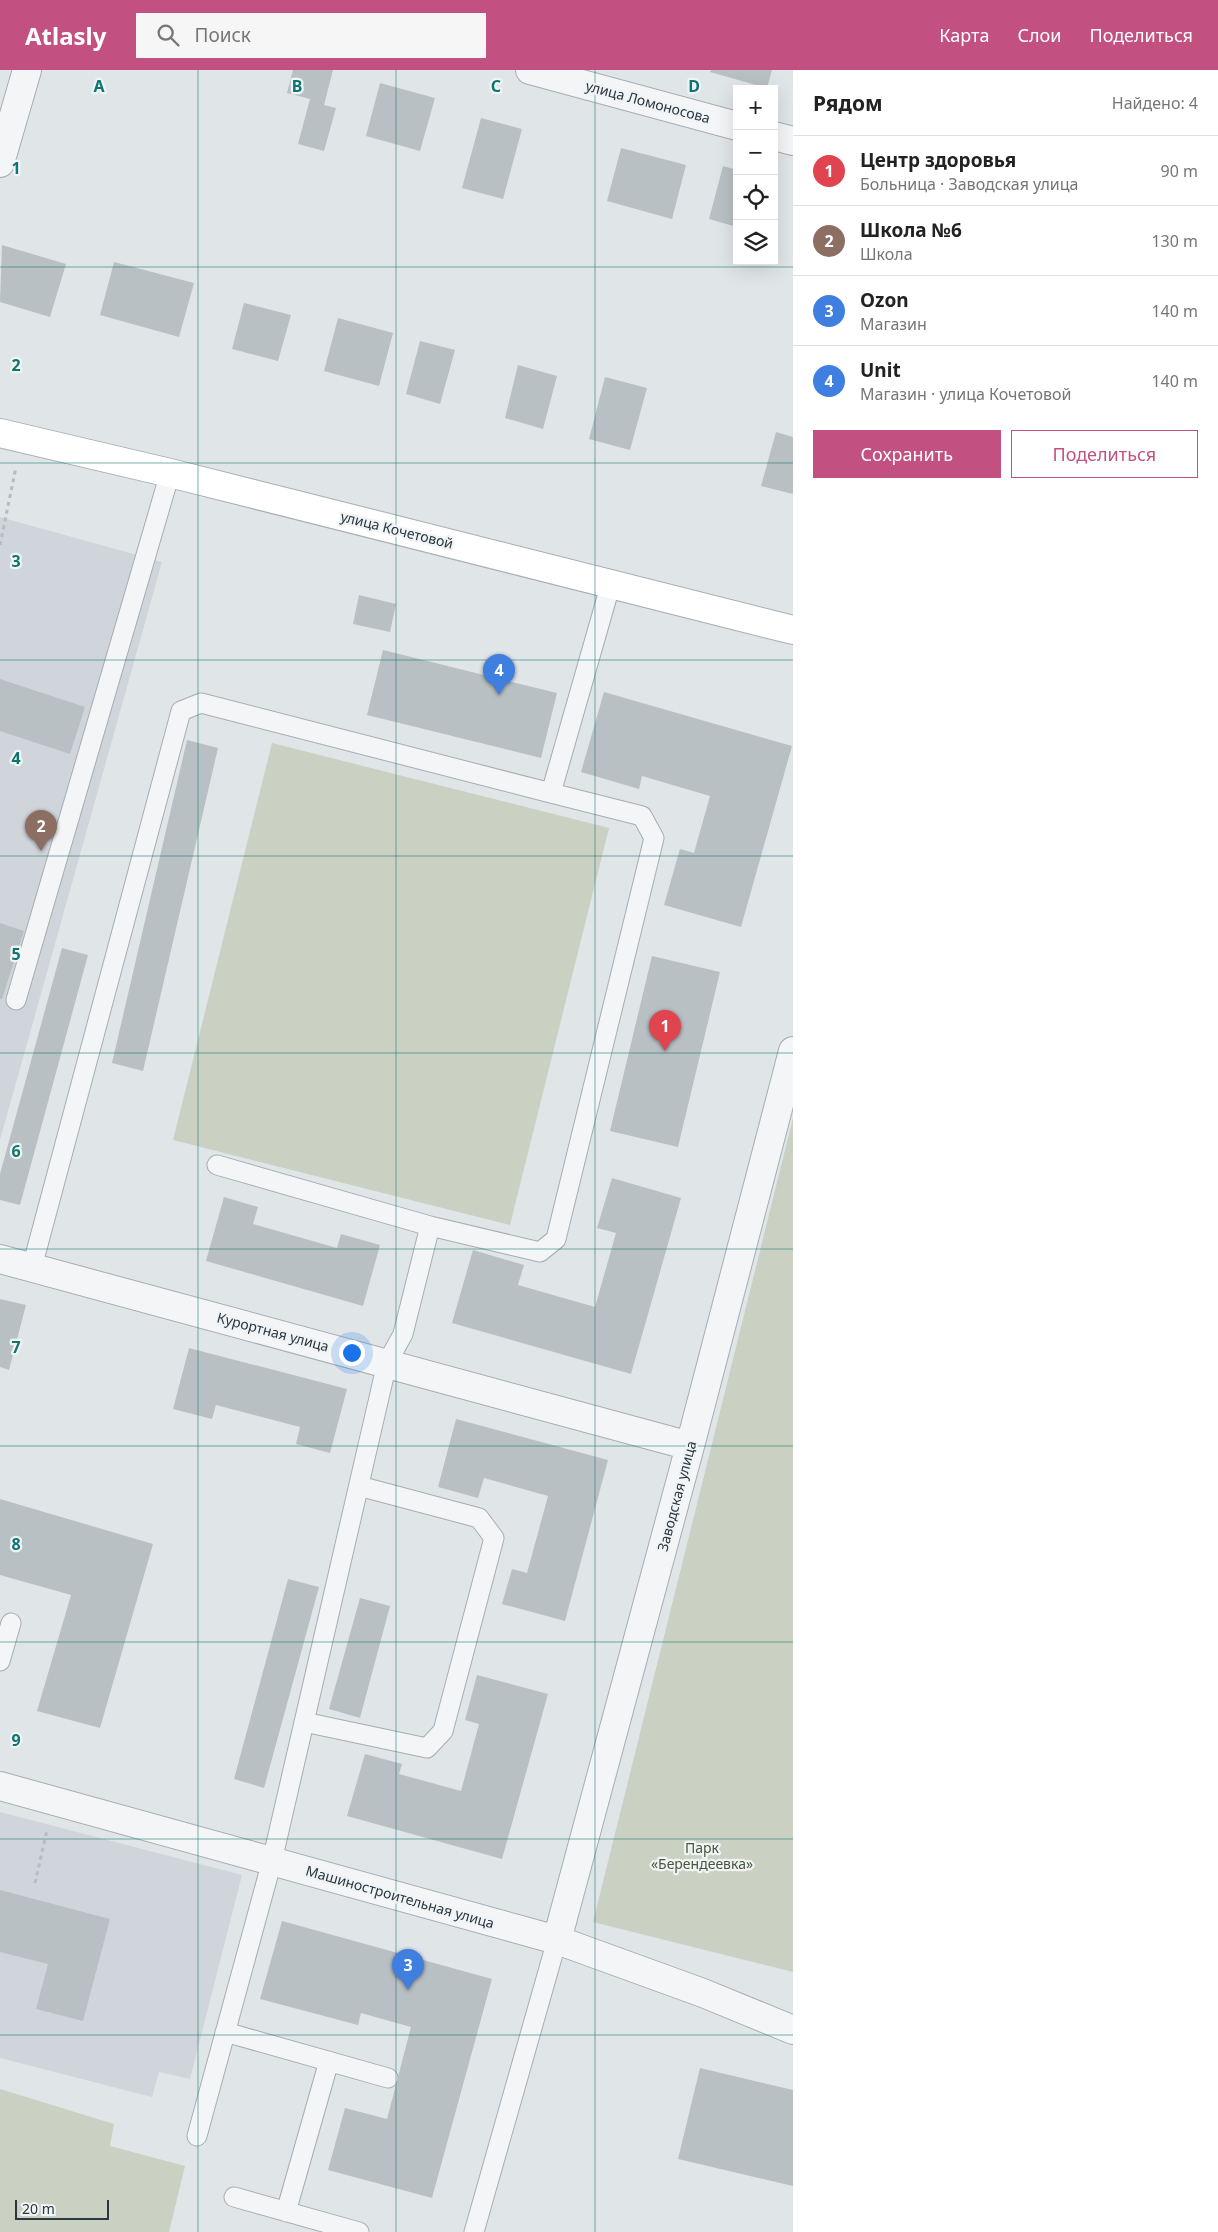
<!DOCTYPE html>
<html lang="ru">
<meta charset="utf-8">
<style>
:root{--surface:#fff;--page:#f6f6f6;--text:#222;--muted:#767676;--line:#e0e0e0;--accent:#c25181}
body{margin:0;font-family:"Noto Sans",sans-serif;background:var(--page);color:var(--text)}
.controls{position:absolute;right:15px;top:15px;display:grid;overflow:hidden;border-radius:0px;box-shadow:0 5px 20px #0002}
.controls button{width:45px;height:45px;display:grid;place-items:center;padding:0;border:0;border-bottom:1px solid var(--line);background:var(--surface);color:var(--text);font:25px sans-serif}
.scale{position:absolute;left:15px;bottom:12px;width:94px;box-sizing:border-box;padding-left:5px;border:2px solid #2a373e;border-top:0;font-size:14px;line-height:18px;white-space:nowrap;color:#2a373e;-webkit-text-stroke:4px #f0f4f6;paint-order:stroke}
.you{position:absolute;left:351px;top:1282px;width:18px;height:18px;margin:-12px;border:4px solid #fff;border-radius:50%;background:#1a73e8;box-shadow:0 0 0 8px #1a73e833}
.badge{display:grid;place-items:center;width:32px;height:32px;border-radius:50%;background:var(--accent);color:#fff;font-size:16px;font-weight:700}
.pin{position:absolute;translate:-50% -41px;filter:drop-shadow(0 1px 2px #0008)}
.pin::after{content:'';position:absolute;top:26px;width:18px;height:15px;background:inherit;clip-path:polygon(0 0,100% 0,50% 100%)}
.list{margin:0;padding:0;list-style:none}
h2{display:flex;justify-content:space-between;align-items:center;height:65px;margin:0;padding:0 20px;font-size:21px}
h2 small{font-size:16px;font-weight:400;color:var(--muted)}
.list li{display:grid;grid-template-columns:32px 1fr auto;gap:15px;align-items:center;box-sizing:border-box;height:70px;padding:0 20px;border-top:1px solid var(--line)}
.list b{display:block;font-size:19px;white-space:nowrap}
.list p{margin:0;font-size:16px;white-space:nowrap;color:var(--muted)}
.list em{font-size:16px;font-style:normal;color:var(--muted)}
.actions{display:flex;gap:10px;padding:15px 20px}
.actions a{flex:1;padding:11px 0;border:1px solid var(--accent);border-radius:0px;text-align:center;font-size:18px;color:var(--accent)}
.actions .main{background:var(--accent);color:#fff}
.icon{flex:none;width:28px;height:28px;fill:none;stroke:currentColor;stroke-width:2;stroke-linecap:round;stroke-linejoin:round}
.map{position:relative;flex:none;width:793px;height:2162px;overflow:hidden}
header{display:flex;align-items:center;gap:30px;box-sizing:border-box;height:70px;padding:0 25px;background:var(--accent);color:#fff}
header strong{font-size:24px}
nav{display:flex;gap:28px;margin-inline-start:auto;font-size:18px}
.search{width:350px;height:45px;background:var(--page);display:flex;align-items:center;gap:12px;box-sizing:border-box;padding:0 18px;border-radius:0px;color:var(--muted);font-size:19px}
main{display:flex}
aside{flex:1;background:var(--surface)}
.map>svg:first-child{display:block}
.built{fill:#cfd5da}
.green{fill:#cad1c2}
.building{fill:#b8c0c4}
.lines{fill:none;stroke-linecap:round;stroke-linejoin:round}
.service-casing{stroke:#a6adb2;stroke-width:21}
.minor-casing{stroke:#a6adb2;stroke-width:30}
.secondary-casing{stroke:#a6adb2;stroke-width:30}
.path{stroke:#b7bcc0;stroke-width:3;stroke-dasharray:4 4;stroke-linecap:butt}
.service{stroke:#f3f5f7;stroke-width:19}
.minor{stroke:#f3f5f7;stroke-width:28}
.secondary{stroke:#fff;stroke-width:28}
.grid{fill:none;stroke:#0f766e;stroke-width:1;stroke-opacity:0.55}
.labels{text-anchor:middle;stroke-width:4.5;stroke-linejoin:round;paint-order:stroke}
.street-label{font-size:14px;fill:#2a373e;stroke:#f0f4f6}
.park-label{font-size:14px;fill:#485839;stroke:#f0f4f6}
.grid-label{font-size:16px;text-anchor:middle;font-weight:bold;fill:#0f766e;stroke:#f0f4f6;stroke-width:4.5;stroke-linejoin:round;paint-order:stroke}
</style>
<header>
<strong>Atlasly</strong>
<div class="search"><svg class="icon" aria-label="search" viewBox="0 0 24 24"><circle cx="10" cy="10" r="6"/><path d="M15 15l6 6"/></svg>Поиск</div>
<nav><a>Карта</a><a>Слои</a><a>Поделиться</a></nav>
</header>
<main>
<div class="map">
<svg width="793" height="2162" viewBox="0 0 793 2162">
<rect width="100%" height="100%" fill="#e0e5e8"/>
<path class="built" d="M0 447 162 492 0 1070Z
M0 1742 242 1805 190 2009 159 2002 152 2027 0 1988Z"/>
<path class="green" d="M272 673 609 758 510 1155 173 1070Z
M793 1048V1902L593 1852Z
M0 2019 114 2054 110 2076 185 2096 169 2162H0Z"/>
<path class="building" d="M293 0H333L324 35 336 38 324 81 298 74 310 29 287 23Z
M711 0H772L767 18 710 2Z
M380 13 435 28 420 81 366 66Z
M481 48 522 59 503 129 462 118Z
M621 78 686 95 672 149 607 131Z
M723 96 737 100V157L709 149Z
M2 175 66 194 50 247 0 232Z
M114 192 194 213 179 267 100 245Z
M244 233 291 245 278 291 232 279Z
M338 248 393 263 379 316 324 301Z
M420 271 455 280 440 334 406 324Z
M518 295 557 306 543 359 505 348Z
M605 307 647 318 630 380 589 369Z
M776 362 793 367V424L761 416Z
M359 525 396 534 390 562 353 554Z
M383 580 557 623 541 688 367 645Z
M0 609 85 637 70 684 0 661Z
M604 622 792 676 741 857 664 835 680 779 694 783 710 726 642 706 639 719 581 702Z
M187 670 218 678 143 1001 112 993Z
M0 853 24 861 2 929H0Z
M62 878 88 885 20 1135 0 1130V1104Z
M652 886 720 902 678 1077 610 1061Z
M612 1108 681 1128 631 1304 452 1253 473 1180 524 1195 518 1215 595 1237 616 1163 597 1158Z
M224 1127 258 1137 253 1154 337 1178 341 1164 380 1175 363 1236 206 1191Z
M0 1229 26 1235 9 1300 0 1297Z
M189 1278 347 1319 330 1383 296 1374 300 1357 216 1335 212 1349 173 1339Z
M456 1349 608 1390 565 1551 502 1534 512 1499 527 1503 548 1426 484 1408 478 1428 438 1417Z
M0 1429 153 1474 100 1658 37 1641 71 1525 0 1505Z
M288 1509 319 1517 264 1718 234 1709Z
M360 1528 390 1536 360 1648 329 1639Z
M477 1605 548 1624 502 1789 347 1746 365 1684 402 1694 399 1704 461 1721 479 1654 465 1650Z
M0 1820 110 1849 83 1951 36 1939 48 1894 0 1882Z
M282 1851 492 1909 432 2128 328 2100 345 2038 387 2049 411 1957 361 1943 358 1955 260 1929Z
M700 1998 793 2020V2116L678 2089Z"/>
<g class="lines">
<defs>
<path id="service" d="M16 930 170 403
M430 1156 540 1182 556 1169 654 768 642 746 551 723
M32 1197 181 641 201 633 551 723 611 513
M0 1591 11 1553
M304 1652 427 1678 443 1661 494 1468 479 1448 359 1416
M225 1962 388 2008
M197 2066 272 1791 387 1293 403 1264 430 1156 217 1095
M234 2127 359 2162
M286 2142 329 1991
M474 2162 557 1870"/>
<path id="minor" d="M530 0 737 56
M774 66 793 71
M0 93 27 0
M0 1189 690 1376
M0 1716 557 1870 703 1923 793 1960
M557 1870 690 1376 793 981"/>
<path id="secondary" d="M0 363 170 403 793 560"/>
</defs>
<use href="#service" class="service-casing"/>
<use href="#minor" class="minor-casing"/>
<use href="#secondary" class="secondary-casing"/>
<path class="path" d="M0 475 16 397
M35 1813 47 1760"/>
<use href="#service" class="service"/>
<use href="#minor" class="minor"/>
<use href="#secondary" class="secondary"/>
</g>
<path class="grid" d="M198 0V2162M396 0V2162M595 0V2162M0 197H793M0 393H793M0 590H793M0 786H793M0 983H793M0 1179H793M0 1376H793M0 1572H793M0 1769H793M0 1965H793"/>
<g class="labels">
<g class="street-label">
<text transform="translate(648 32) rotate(15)" y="5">улица Ломоносова</text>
<text transform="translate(397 460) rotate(14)" y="5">улица Кочетовой</text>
<text transform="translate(273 1262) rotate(15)" y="5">Курортная улица</text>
<text transform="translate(677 1426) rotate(-75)" y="5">Заводская улица</text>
<text transform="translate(400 1827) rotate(16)" y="5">Машиностроительная улица</text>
</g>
<g class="park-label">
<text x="702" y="1783">Парк<tspan x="702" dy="16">«Берендеевка»</tspan></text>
</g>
</g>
<g class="grid-label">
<text x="99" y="22">A</text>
<text x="297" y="22">B</text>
<text x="496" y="22">C</text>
<text x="694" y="22">D</text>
<text x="16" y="104">1</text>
<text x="16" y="301">2</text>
<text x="16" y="497">3</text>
<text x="16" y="694">4</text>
<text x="16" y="890">5</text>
<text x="16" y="1087">6</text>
<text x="16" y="1283">7</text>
<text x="16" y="1480">8</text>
<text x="16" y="1676">9</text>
</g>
</svg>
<div class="controls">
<button>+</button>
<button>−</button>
<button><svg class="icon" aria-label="locate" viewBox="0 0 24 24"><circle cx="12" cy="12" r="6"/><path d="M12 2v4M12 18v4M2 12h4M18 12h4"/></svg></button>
<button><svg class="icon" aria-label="layers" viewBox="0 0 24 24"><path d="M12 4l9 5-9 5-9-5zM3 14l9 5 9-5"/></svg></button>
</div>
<div class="scale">20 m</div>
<div class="you"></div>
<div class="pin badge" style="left:665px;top:981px;background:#e0444e">1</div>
<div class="pin badge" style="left:41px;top:781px;background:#8d6e63">2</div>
<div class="pin badge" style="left:408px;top:1920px;background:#3f7fe0">3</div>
<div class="pin badge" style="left:499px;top:625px;background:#3f7fe0">4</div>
</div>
<aside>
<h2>Рядом<small>Найдено: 4</small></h2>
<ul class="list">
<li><span class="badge" style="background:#e0444e">1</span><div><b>Центр здоровья</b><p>Больница · Заводская улица</p></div><em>90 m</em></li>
<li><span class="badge" style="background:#8d6e63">2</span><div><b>Школа №6</b><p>Школа</p></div><em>130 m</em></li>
<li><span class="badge" style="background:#3f7fe0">3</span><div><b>Ozon</b><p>Магазин</p></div><em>140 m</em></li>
<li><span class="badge" style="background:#3f7fe0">4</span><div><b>Unit</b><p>Магазин · улица Кочетовой</p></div><em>140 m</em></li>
</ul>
<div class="actions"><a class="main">Сохранить</a><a>Поделиться</a></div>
</aside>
</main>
